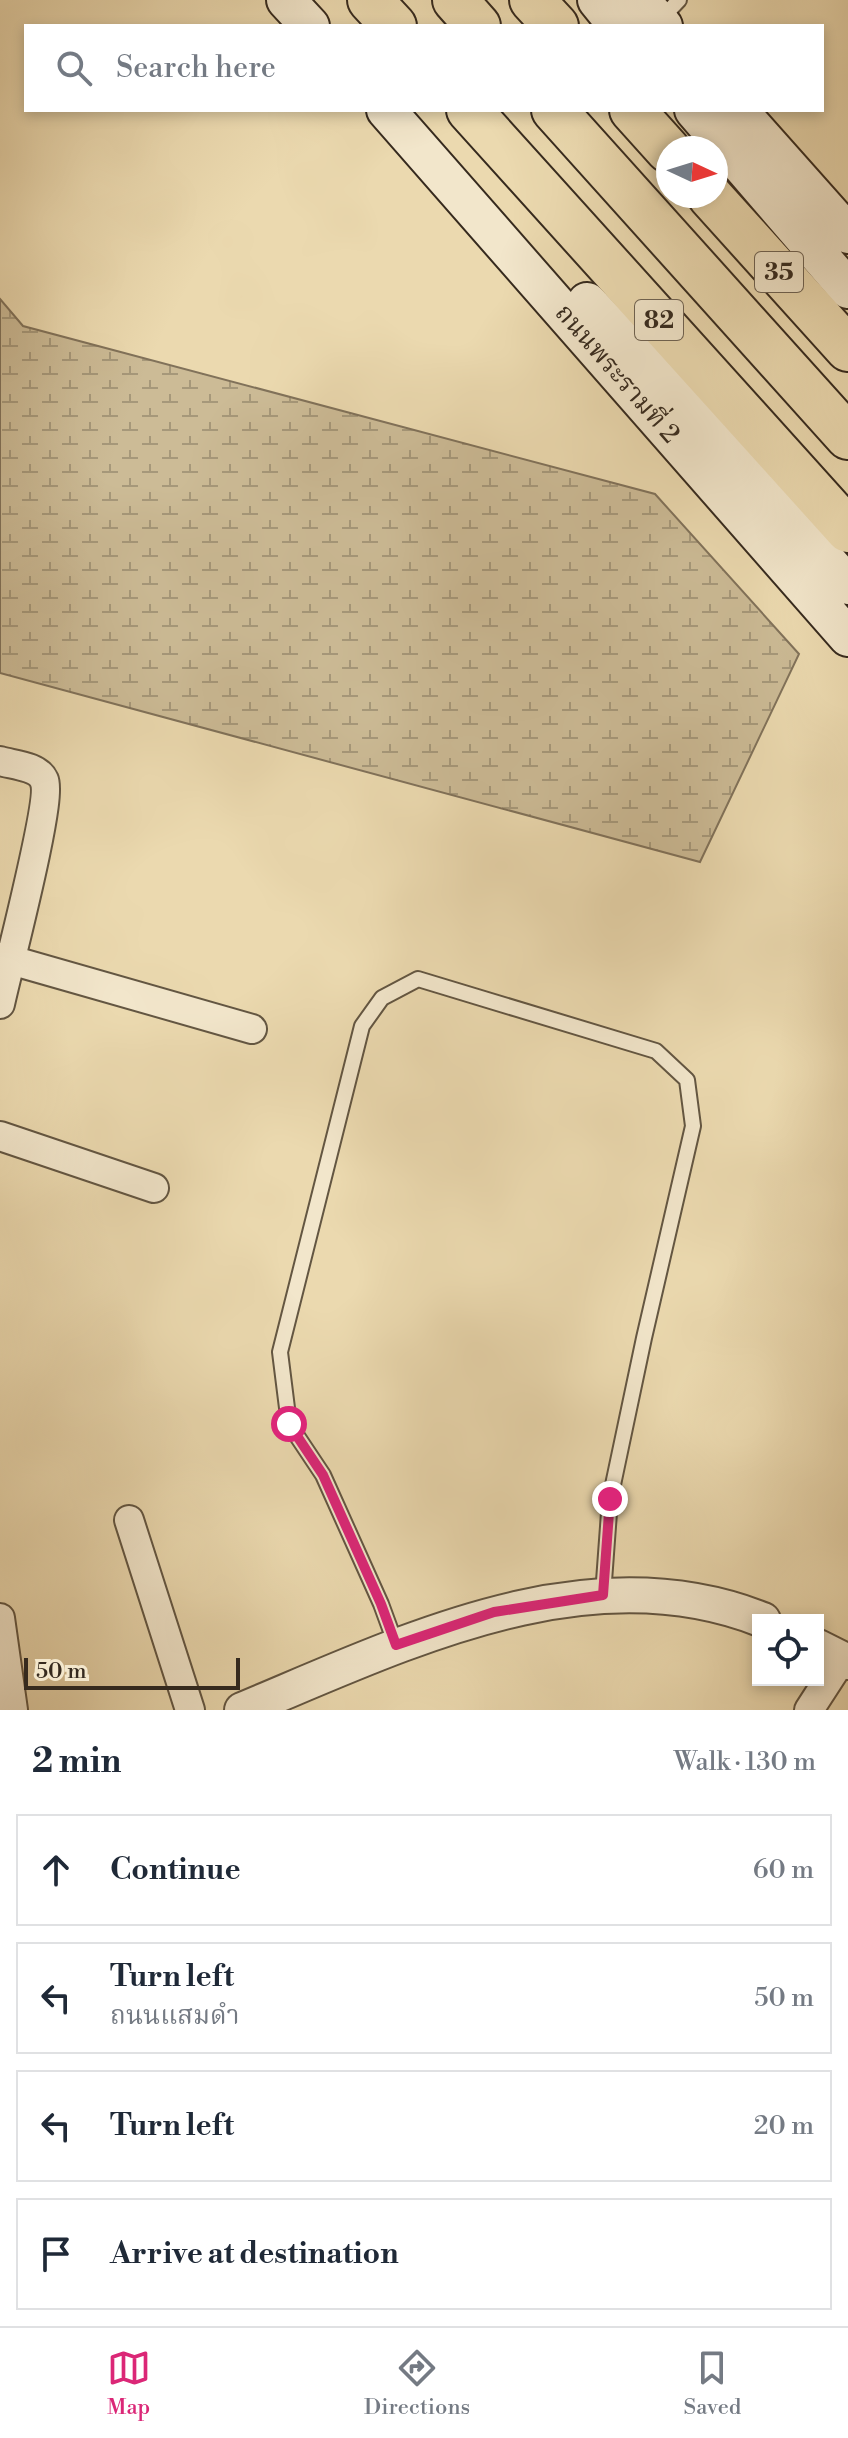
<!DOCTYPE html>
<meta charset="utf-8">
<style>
:root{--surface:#fff;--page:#f2f2f3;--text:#1f2937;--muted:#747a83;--line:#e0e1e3;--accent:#db2777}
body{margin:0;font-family:"Libre Bodoni","Noto Serif Thai",serif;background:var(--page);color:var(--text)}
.controls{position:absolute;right:24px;bottom:24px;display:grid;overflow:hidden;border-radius:0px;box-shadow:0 4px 12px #0003}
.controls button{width:72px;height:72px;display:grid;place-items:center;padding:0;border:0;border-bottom:2px solid var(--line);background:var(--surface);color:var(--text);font:40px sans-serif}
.compass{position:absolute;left:656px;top:136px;width:72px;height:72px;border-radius:50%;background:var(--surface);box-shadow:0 4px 12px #0003;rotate:94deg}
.scale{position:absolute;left:24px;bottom:20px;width:216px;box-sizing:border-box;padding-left:8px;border:4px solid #362a1e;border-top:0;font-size:22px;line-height:28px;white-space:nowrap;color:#362a1e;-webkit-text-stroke:6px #f2e6cb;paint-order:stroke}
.stop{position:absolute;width:24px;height:24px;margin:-18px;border:6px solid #db2777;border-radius:50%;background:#fff}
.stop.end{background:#db2777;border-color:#fff;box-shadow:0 2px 8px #0008}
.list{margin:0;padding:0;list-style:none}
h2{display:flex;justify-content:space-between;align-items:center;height:104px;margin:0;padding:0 32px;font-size:34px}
h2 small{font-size:26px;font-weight:400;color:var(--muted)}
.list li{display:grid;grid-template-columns:52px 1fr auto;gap:24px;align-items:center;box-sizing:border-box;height:112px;margin:0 16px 16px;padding:0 16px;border:2px solid var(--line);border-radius:0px}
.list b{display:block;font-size:30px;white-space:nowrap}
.list p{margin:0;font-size:26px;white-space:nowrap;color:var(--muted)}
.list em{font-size:26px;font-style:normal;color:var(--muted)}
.icon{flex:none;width:44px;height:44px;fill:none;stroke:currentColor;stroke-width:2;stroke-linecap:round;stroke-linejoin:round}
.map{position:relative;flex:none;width:848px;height:1710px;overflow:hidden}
.search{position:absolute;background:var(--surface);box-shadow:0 4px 12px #0003;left:24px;right:24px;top:24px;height:88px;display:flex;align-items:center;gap:20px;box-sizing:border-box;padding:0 28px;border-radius:0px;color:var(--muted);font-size:30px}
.sheet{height:616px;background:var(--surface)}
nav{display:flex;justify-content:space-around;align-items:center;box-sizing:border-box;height:112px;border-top:2px solid var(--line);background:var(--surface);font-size:22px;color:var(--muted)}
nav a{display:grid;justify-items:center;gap:4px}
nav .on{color:var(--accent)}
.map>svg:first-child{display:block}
.wetland{fill:url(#wetland-marsh);stroke:#81725a;stroke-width:2}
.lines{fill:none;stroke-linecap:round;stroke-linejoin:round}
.service-casing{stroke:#635642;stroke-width:18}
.minor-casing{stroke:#635642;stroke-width:32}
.tertiary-casing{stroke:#635642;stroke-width:38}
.secondary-casing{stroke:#362a1e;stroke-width:42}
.trunk-casing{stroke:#362a1e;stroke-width:48}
.motorway-casing{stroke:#362a1e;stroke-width:48}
.service{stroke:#f2e6cb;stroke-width:14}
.minor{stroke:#f2e6cb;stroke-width:28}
.tertiary{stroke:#f2e6cb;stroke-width:34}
.secondary{stroke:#f2e6cb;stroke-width:38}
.trunk{stroke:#ebd9af;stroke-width:44}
.motorway{stroke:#ebd9af;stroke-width:44}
.route{stroke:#db2777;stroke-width:10}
.labels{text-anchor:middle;stroke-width:7;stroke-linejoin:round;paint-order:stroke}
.shield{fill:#f2e6cb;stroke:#6e6252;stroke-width:2}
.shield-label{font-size:24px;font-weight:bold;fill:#362a1e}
.street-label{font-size:26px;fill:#362a1e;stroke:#f2e6cb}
</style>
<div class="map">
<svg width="848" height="1710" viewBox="0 0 848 1710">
<defs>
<pattern id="wetland-marsh" width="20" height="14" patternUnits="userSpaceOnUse" patternTransform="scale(2)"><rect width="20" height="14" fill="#ccbb96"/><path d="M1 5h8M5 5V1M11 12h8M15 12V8" fill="none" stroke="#a6987a"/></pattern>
</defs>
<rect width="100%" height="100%" fill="#ebd9af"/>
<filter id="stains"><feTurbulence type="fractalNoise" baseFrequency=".0025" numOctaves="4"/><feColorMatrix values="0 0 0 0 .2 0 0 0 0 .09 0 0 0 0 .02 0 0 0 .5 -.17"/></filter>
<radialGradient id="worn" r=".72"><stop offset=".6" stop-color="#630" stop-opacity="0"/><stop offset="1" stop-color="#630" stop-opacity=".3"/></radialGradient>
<path class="wetland" d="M0 299 23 326 655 494 799 654 700 862 0 673Z"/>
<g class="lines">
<defs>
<path id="service" d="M659 21 679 0
M396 1645 381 1604 323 1475 289 1424 280 1352 362 1026 382 998 418 979 656 1051 687 1080 693 1126 644 1338 610 1499 603 1595"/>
<path id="minor" d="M0 761C13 765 38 766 44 780 53 799 7 971 0 1004
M0 957 252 1029
M0 1136 154 1188
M129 1520 190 1710
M0 1618 13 1710
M809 1710 842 1659"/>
<path id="tertiary" d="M818 1647 848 1662
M242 1710C403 1643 588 1550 763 1620"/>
<path id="secondary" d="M286 0 310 26
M597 0 618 26
M640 0 663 26
M386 110 848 637
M694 110 848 289
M738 110 848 234
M587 302 695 414 848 585"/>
<path id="trunk" d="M532 0 556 26
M632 110 668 150
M710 196 848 349"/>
<path id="motorway" d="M370 0 394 26
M455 0 478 26
M469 110 848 530
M554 110 848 437"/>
</defs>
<use href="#service" class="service-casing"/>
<use href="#minor" class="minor-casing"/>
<use href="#tertiary" class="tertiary-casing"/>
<use href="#secondary" class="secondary-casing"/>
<use href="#trunk" class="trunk-casing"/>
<use href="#motorway" class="motorway-casing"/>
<use href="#service" class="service"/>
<use href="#minor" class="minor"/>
<use href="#tertiary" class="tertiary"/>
<use href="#secondary" class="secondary"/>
<use href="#trunk" class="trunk"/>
<use href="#motorway" class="motorway"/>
</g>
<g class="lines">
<path class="route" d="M289 1424 323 1475 381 1604 396 1645 494 1612 603 1595 610 1499"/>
</g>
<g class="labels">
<g class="shield">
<rect x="755" y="252" width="48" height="40" rx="6"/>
<rect x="635" y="300" width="48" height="40" rx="6"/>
</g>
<g class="shield-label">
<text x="779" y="280">35</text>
<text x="659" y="328">82</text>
</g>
<g class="street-label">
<text transform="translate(618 373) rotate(49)" y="9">ถนนพระรามที่ 2</text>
</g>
</g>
<rect width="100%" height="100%" filter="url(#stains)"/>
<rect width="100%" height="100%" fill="url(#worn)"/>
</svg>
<div class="controls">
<button><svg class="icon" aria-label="locate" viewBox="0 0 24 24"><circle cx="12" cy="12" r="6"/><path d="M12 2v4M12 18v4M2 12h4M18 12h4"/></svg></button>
</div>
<svg class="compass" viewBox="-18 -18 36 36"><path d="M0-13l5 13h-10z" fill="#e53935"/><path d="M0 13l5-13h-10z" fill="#747a83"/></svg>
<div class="scale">50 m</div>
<div class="stop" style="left:289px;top:1424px"></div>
<div class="stop end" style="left:610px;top:1499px"></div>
<div class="search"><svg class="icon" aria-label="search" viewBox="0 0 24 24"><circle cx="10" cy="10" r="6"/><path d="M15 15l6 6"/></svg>Search here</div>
</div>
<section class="sheet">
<h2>2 min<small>Walk · 130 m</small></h2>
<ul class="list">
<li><svg class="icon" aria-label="ahead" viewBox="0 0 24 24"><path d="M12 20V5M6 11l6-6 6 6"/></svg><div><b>Continue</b></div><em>60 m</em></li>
<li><svg class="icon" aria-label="left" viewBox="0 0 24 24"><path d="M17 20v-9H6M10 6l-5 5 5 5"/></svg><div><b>Turn left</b><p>ถนนแสมดำ</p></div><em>50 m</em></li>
<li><svg class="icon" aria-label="left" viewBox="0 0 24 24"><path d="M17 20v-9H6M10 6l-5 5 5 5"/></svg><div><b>Turn left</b></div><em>20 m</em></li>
<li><svg class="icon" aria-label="arrive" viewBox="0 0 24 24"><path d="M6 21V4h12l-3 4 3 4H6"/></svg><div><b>Arrive at destination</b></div></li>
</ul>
</section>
<nav>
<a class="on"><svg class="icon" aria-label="map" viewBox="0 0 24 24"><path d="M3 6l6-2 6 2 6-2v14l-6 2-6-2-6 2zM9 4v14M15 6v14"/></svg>Map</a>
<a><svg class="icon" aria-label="directions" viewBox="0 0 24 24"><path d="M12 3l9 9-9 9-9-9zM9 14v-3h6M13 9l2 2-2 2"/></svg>Directions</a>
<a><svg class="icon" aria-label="saved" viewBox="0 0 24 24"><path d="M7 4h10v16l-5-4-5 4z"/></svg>Saved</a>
</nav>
